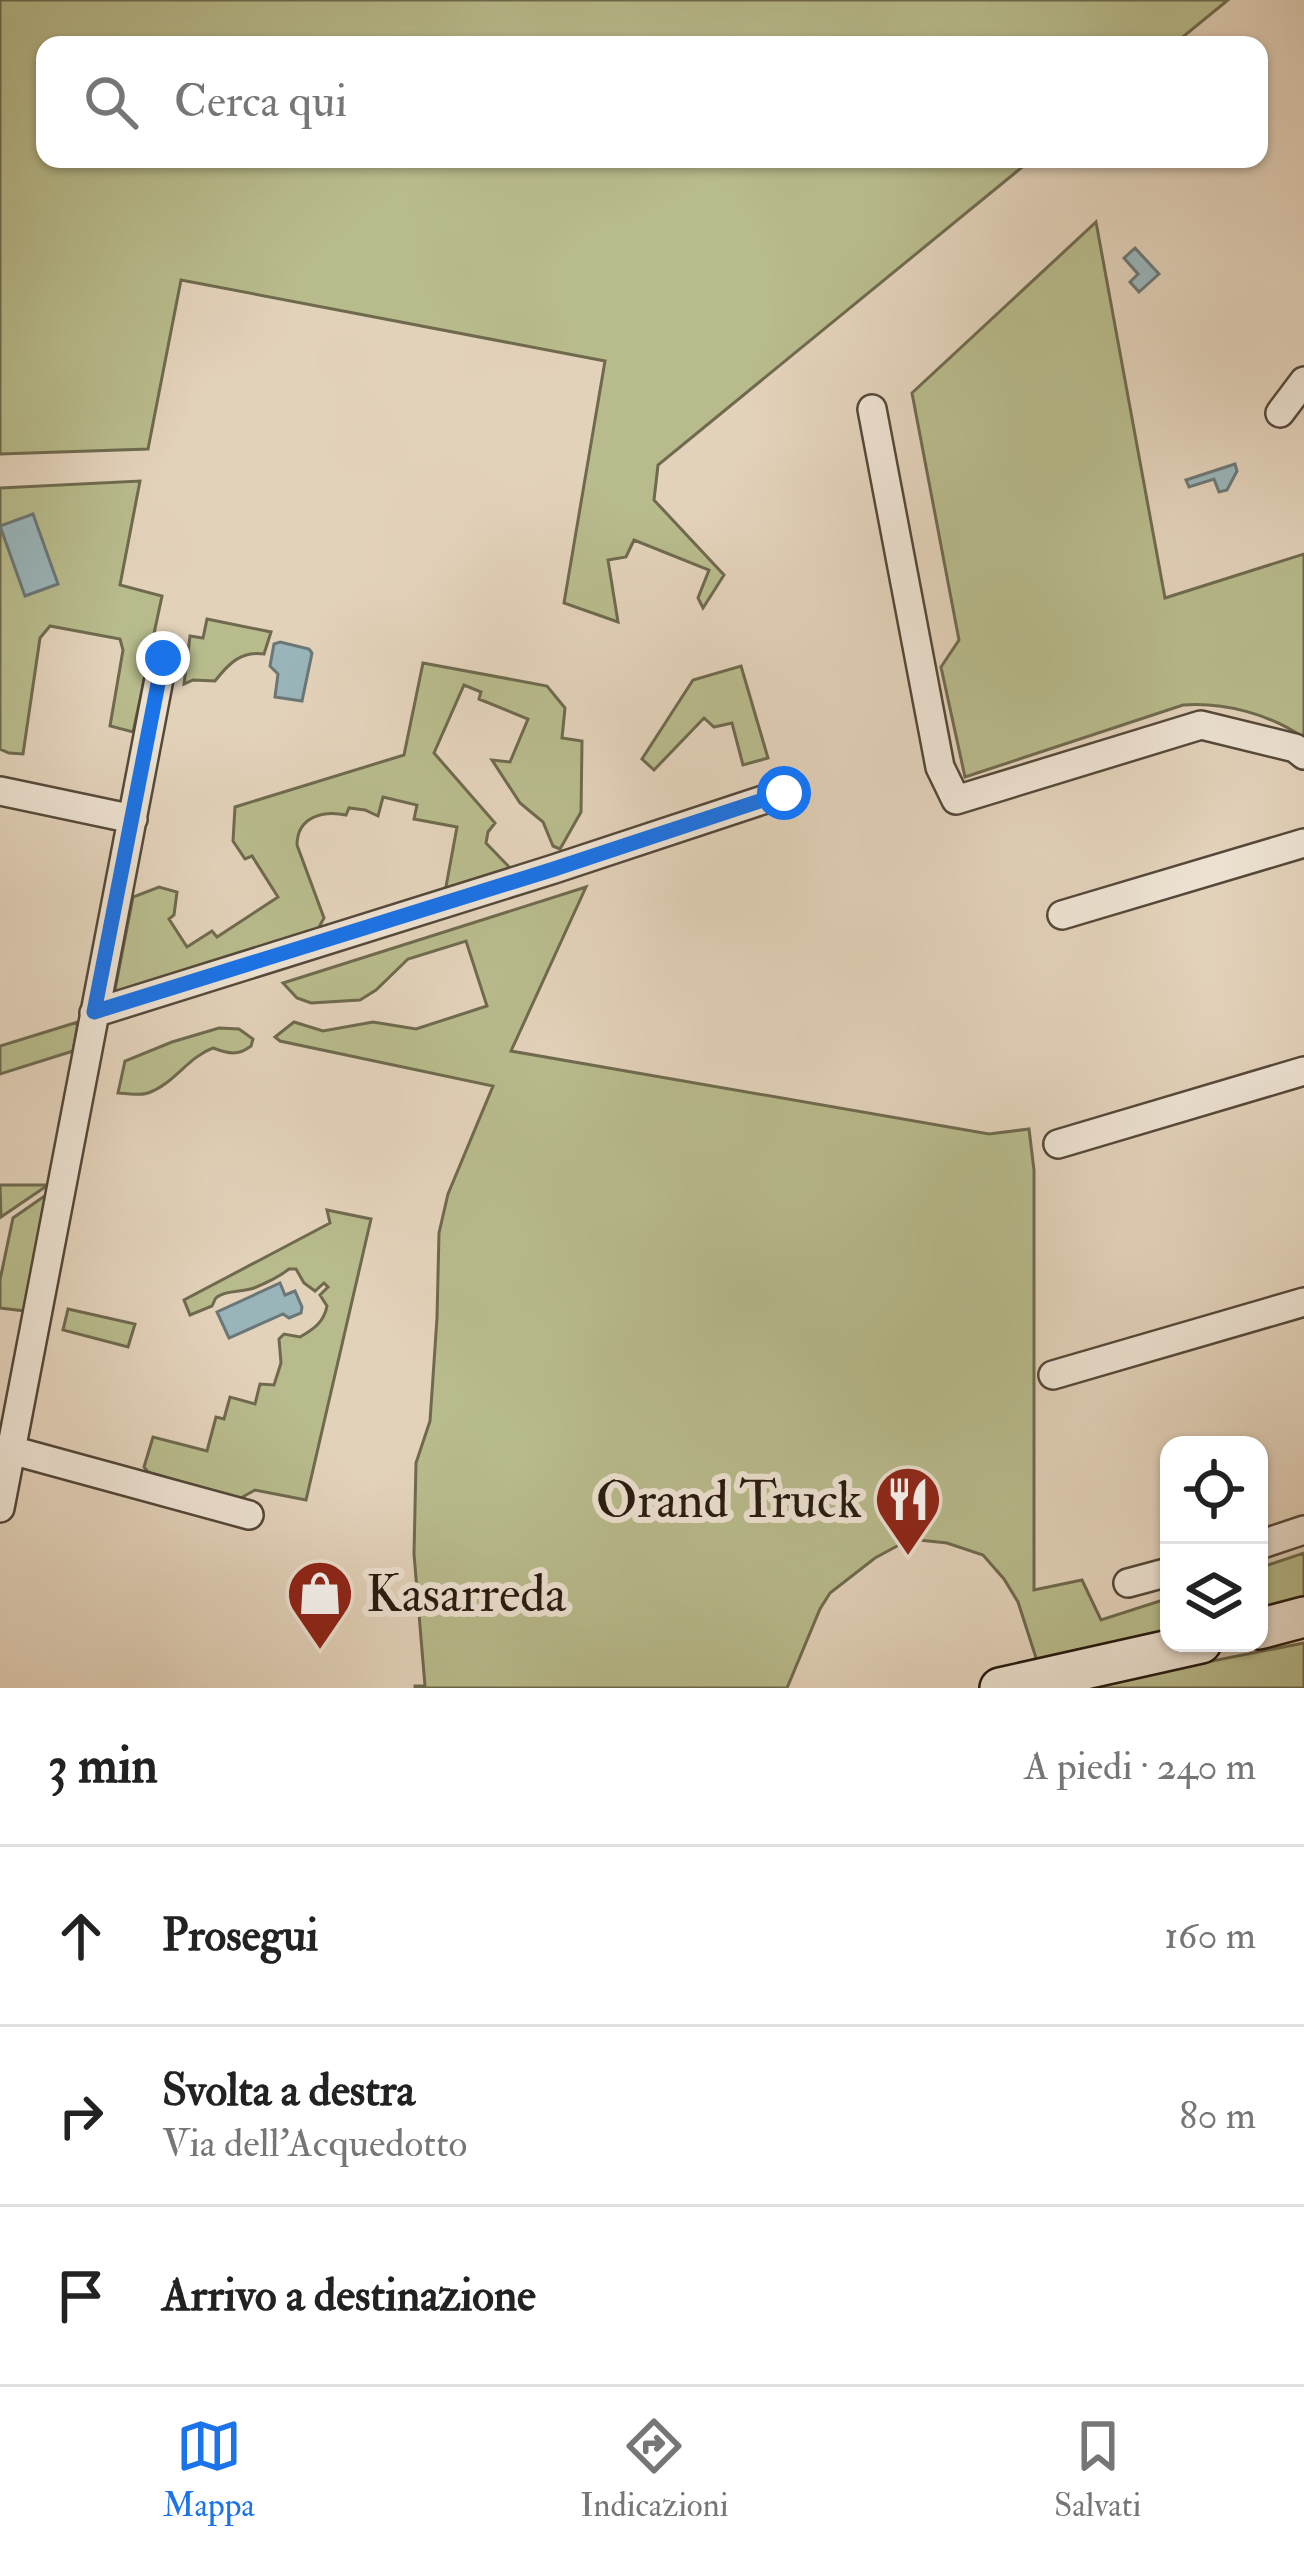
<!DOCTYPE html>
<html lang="it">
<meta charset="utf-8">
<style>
:root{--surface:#fff;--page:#f6f6f6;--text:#222;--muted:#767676;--line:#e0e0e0;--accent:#1a73e8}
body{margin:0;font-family:"IM FELL Double Pica",serif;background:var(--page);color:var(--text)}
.controls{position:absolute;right:36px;bottom:36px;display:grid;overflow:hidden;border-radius:24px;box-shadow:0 3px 9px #0004}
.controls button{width:108px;height:108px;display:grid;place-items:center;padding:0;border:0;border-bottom:3px solid var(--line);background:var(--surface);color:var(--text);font:60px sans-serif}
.stop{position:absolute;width:36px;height:36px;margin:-27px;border:9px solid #1a73e8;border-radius:50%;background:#fff}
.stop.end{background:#1a73e8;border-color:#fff;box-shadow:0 3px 12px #0008}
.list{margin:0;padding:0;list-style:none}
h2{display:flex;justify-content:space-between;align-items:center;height:156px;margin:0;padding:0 48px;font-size:51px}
h2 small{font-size:39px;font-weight:400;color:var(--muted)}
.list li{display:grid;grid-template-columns:78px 1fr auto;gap:36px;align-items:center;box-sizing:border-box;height:180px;padding:0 48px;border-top:3px solid var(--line)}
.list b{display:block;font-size:45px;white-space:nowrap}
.list p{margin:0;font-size:39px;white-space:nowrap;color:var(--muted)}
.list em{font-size:39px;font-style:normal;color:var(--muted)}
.icon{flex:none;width:66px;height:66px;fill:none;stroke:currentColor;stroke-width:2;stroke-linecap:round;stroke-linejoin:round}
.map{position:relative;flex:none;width:1304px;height:1688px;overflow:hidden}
.search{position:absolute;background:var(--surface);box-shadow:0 3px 9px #0004;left:36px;right:36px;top:36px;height:132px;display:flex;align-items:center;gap:30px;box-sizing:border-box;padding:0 42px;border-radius:24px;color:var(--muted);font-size:45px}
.sheet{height:696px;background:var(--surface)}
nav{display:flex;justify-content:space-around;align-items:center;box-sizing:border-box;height:168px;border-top:3px solid var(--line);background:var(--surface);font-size:33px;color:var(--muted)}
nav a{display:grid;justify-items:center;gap:6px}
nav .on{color:var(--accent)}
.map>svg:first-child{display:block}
.green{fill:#b8bb8c;stroke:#6f6a4e;stroke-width:3}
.water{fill:#99b5ba;stroke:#6b7776;stroke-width:3}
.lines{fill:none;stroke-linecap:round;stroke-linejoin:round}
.street-casing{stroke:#55483a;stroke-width:32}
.secondary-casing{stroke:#261a10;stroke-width:44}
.street{stroke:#ede2d2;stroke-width:27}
.secondary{stroke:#ede2d2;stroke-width:39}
.route{stroke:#1a73e8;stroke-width:15}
.labels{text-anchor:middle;stroke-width:12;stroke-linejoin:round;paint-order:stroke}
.poi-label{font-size:51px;fill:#261a10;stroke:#ede2d2;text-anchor:end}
</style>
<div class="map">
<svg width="1304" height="1688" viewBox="0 0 1304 1688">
<rect width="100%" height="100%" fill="#e3d2ba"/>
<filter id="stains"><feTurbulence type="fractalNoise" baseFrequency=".00167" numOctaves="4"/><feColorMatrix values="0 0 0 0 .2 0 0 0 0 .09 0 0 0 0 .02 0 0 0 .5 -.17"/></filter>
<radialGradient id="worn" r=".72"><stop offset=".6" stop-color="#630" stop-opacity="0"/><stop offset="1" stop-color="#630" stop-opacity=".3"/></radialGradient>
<path class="green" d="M0 0H1228L1173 45H45V159H1032L658 465 654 500 724 575 703 608 698 598 709 570 634 540 626 557 608 560 618 622 564 603 605 361 181 280 148 449 0 454Z
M1096 222 1165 598 1304 554V738C1270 714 1224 702 1183 705L965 777 941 667 959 640 912 393Z
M140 481 120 585 162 596 133 732 110 726 123 650 120 639 50 626 40 638 23 754 9 753 0 749V488Z
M207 619 271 632 264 654C241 651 229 663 215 681L193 680 184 684 190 636 203 638Z
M423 663 547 686 565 708 562 738 582 741 581 812 560 849 553 846 543 822 520 803 492 760 510 762 528 719 479 699 481 692 464 685 434 753 495 823 488 832 486 843 512 870 445 892 457 827 414 819 417 805 383 797 378 816 365 810 349 808 346 815C323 810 297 817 297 845L324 918 318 929 114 995 133 897 159 887 177 892 174 915 169 919 187 947 212 931 217 937 278 897 252 856 245 859 233 841 235 807 404 755Z
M741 666 768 758 743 765 732 723 714 727 704 718 654 770 642 759 693 680Z
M586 887 511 1051 989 1134 1029 1129 1034 1170V1590L1082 1580 1101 1620 1169 1598V1633L1038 1664 1018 1602 1004 1579 983 1555 947 1543 910 1539 875 1558 830 1593 820 1609 787 1688H415V1686H425L414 1554 416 1463 430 1421 437 1318 439 1233 448 1194 493 1086 280 1041 275 1037 294 1022 323 1031 373 1022 416 1029 487 1006 466 941 408 959 376 990 360 1000 311 1003 297 998 283 983Z
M78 1022 73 1051 0 1074V1046Z
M219 1028 239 1029 253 1039 251 1046C238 1056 229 1054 213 1048 188 1057 174 1084 148 1093 140 1096 127 1093 118 1093L125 1061 172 1042Z
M0 1185H48L1 1217Z
M46 1195 25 1311 0 1308V1280L13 1218Z
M327 1210 371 1219 306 1500 255 1490 239 1499 148 1472 144 1467 153 1437 207 1451 216 1417 224 1419 230 1397 255 1404 260 1384 274 1385 281 1363 279 1339 284 1334 300 1337C314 1329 324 1322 327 1306L320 1295 328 1287 324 1283 315 1291 304 1283 296 1269H289C279 1277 266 1283 254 1288 244 1292 225 1290 217 1297 214 1299 214 1303 212 1306L190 1315 184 1300 330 1223Z
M68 1309 135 1324 128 1347 63 1330Z
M1304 1553V1596L1259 1609V1568Z
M1304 1643V1688H1074Z"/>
<path class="water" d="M1135 248 1159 274 1139 292 1130 282 1138 274 1124 258Z
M1235 464 1237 471 1227 490 1219 492 1214 479 1189 487 1186 480Z
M33 514 58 584 25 596 0 526Z
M280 642 309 649 312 653 302 701 275 697 278 674 270 666 274 644Z
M280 1283 285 1295 295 1291 302 1307 301 1313 289 1318 283 1314 229 1338 217 1312Z"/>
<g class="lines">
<defs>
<path id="street" d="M872 409 940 767 956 800 1201 725 1295 748 1304 755
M1280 413 1304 381
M0 791 133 819
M1062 915 1304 843
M94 1013 554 869 784 793
M1058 1144 1304 1071
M1053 1375 1304 1302
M11 1450 249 1515
M0 1508 163 658
M1259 1545 1304 1530
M1128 1583 1169 1572"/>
<path id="secondary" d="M1259 1629 1304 1617
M1000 1688 1201 1643"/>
</defs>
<use href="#street" class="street-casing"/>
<use href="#secondary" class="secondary-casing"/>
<use href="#street" class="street"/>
<use href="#secondary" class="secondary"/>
</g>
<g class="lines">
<path class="route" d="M163 658 94 1012 554 869 784 793"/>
</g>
<defs>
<symbol id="restaurant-pin" viewBox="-11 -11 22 30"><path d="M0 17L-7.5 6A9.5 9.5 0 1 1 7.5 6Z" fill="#8f2418" stroke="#ede2d2"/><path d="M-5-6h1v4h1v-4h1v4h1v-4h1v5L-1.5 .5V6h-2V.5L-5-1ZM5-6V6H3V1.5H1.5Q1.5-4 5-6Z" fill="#fff"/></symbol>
<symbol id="shop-pin" viewBox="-11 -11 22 30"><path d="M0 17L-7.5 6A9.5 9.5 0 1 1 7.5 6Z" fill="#8f2418" stroke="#ede2d2"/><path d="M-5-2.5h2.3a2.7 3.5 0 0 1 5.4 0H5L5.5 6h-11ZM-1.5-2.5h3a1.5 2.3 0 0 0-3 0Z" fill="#fff"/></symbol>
</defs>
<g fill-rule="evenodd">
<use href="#restaurant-pin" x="870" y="1461" width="76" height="104"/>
<use href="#shop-pin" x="282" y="1555" width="76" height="104"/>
</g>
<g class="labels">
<g class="poi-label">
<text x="862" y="1517">Orand Truck</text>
<text x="366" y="1611" text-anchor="start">Kasarreda</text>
</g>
</g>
<rect width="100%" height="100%" filter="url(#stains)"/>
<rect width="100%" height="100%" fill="url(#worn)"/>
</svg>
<div class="controls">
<button><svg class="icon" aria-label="locate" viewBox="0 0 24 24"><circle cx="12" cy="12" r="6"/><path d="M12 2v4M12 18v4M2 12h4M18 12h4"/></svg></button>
<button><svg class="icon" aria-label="layers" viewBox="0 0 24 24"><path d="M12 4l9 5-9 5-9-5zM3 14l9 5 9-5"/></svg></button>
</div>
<div class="stop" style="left:784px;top:793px"></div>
<div class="stop end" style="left:163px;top:658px"></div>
<div class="search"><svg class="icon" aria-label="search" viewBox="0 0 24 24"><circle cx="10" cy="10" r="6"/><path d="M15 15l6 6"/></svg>Cerca qui</div>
</div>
<section class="sheet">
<h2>3 min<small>A piedi · 240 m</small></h2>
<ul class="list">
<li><svg class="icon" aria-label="ahead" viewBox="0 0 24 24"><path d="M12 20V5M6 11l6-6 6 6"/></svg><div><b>Prosegui</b></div><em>160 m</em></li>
<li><svg class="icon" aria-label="right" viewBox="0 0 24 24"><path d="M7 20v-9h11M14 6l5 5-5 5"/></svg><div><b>Svolta a destra</b><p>Via dell'Acquedotto</p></div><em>80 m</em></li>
<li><svg class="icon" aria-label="arrive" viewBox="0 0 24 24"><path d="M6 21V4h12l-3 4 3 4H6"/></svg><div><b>Arrivo a destinazione</b></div></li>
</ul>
</section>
<nav>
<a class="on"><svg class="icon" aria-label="map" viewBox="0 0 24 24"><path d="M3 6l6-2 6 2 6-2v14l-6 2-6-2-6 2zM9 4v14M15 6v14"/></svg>Mappa</a>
<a><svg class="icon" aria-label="directions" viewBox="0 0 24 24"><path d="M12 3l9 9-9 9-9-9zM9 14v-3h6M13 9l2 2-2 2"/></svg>Indicazioni</a>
<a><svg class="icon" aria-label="saved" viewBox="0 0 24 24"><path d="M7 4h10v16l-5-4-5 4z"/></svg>Salvati</a>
</nav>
